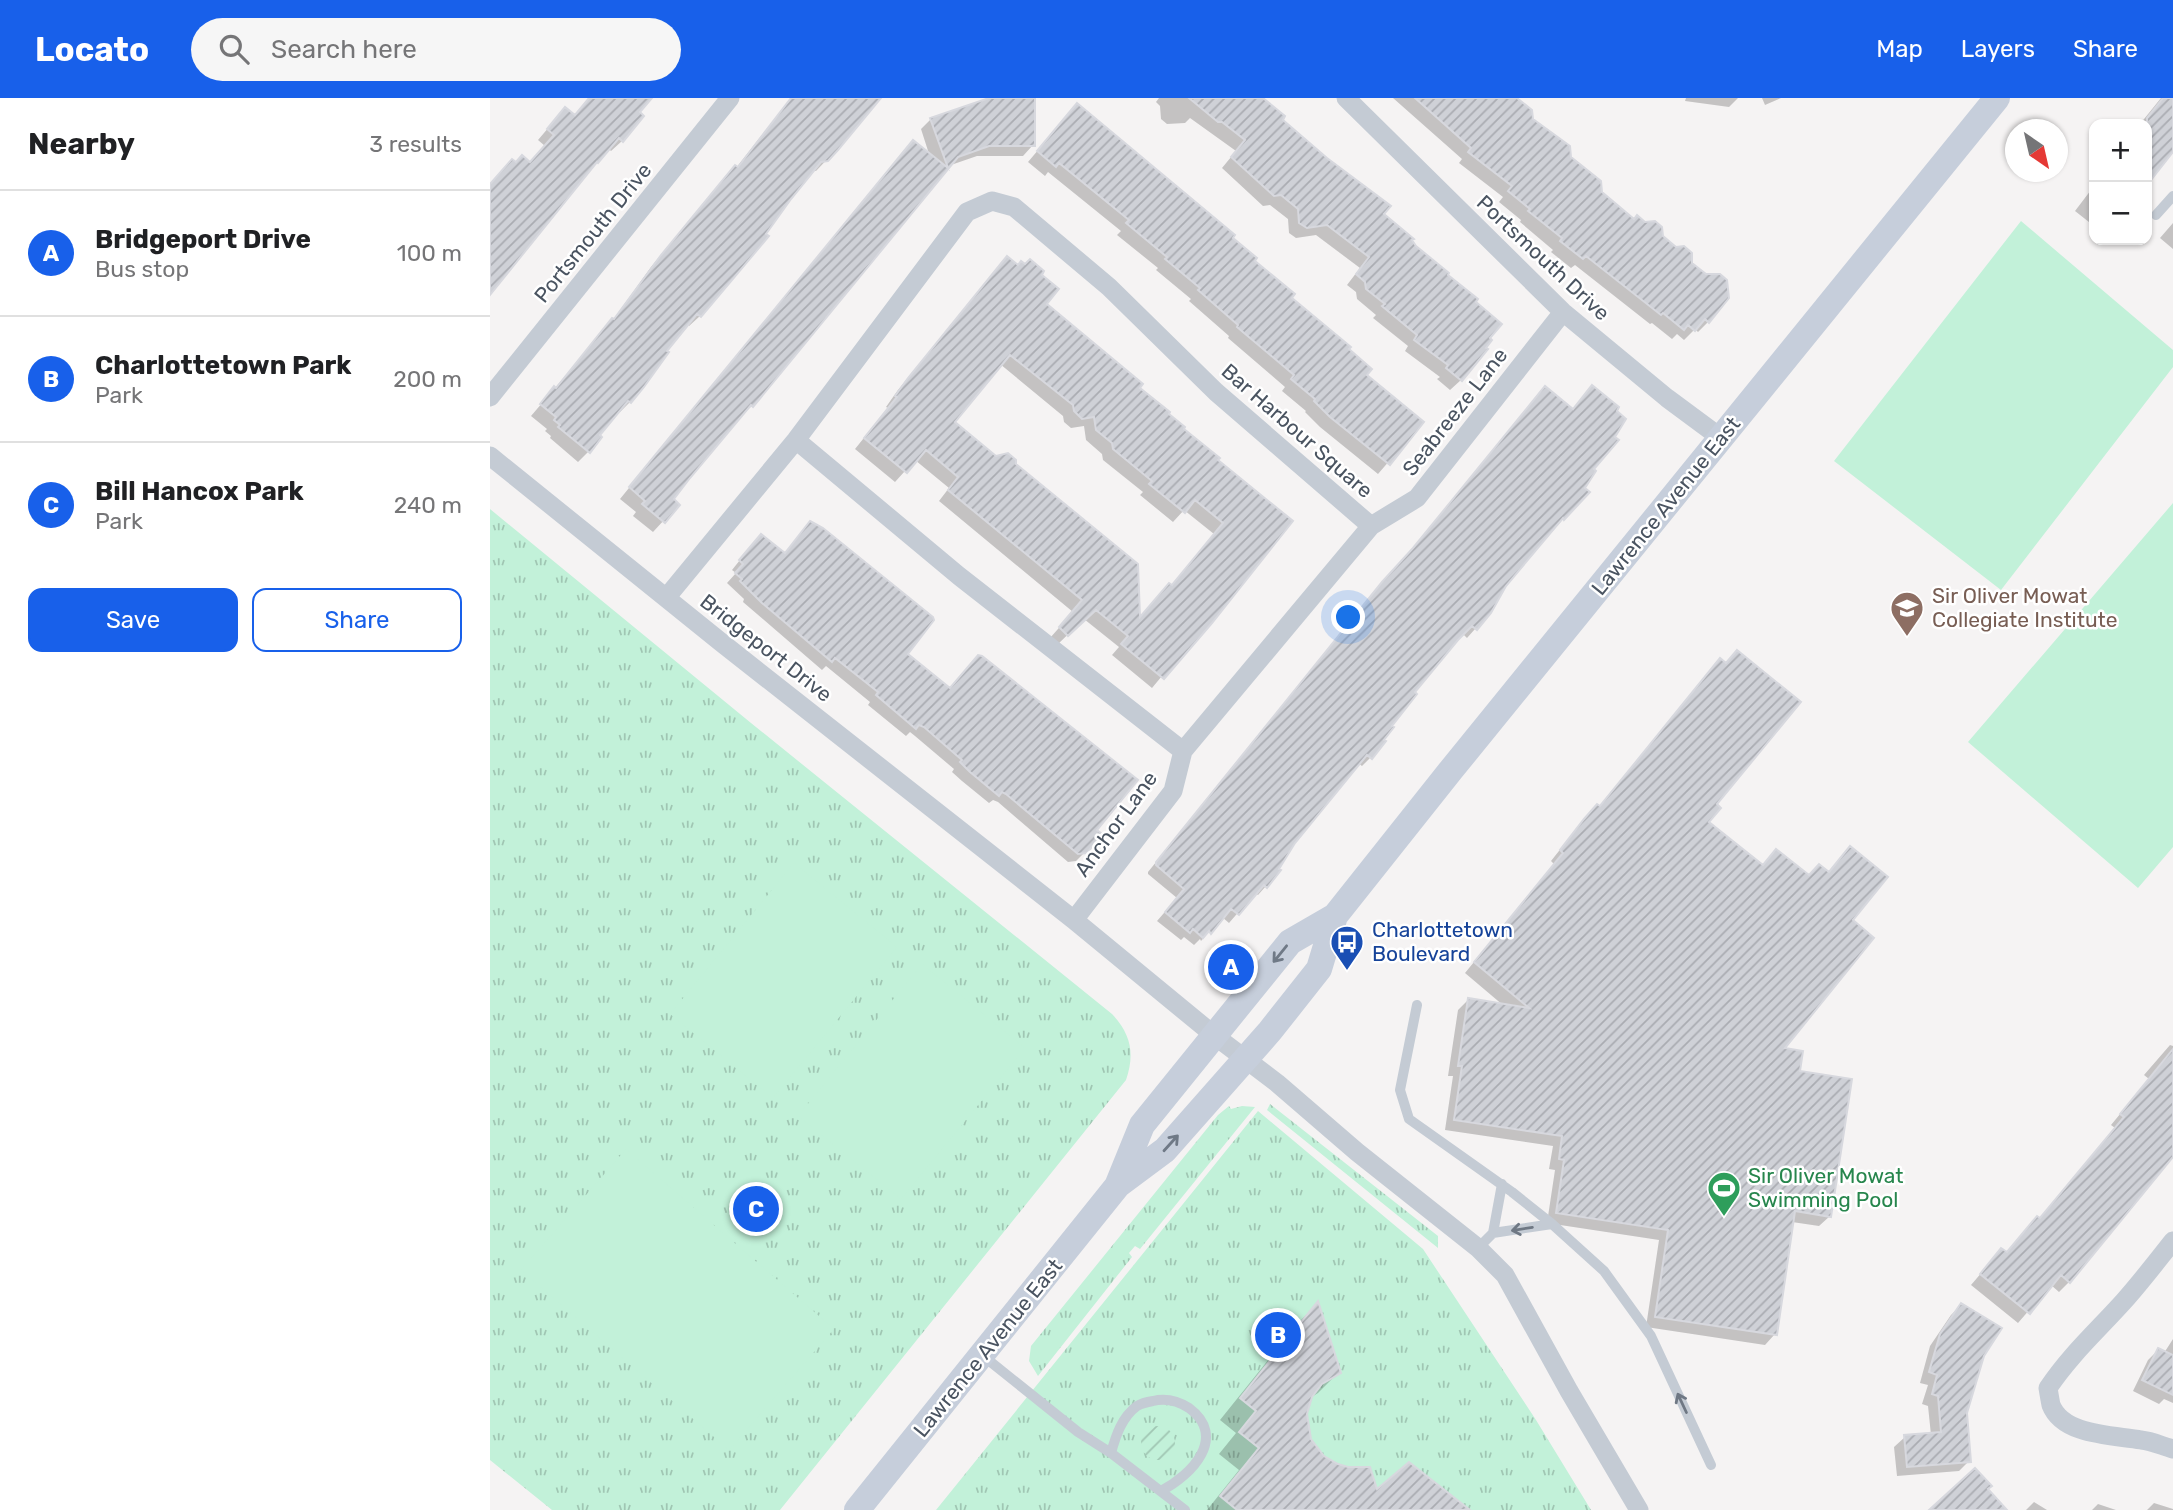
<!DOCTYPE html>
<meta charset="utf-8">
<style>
:root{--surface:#fff;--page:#f6f6f6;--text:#202124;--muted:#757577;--line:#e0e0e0;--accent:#1860ea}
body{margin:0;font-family:Rubik,sans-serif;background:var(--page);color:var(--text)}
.controls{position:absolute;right:21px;top:21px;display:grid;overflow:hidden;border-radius:14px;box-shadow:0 2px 5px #0004}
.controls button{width:63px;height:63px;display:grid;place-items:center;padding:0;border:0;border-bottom:2px solid var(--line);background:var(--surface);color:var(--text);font:35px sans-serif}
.compass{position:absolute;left:1515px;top:21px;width:63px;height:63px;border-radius:50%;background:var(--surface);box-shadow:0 2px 5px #0004;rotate:146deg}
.you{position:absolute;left:859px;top:520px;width:24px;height:24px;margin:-18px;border:5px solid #fff;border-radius:50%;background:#1a73e8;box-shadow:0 0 0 10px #1a73e833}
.badge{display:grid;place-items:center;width:46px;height:46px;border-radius:50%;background:var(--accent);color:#fff;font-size:23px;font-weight:700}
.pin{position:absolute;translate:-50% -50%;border:4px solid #fff;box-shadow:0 2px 7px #0006}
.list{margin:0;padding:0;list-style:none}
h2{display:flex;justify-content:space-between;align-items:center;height:91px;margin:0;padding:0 28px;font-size:30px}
h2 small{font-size:23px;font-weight:400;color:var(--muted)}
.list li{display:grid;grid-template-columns:46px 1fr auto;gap:21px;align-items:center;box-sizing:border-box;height:126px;padding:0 28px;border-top:2px solid var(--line)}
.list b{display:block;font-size:26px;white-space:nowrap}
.list p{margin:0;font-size:23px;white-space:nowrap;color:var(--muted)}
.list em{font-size:23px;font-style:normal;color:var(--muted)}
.actions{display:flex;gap:14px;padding:21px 28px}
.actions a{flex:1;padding:16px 0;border:2px solid var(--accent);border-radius:14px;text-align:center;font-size:24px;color:var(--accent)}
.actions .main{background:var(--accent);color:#fff}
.icon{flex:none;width:38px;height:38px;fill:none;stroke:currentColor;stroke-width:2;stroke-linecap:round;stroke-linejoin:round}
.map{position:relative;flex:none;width:1683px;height:1412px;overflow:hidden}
header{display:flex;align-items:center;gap:42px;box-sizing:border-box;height:98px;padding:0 35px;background:var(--accent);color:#fff}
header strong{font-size:33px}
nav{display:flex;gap:38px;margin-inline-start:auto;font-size:24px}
.search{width:490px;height:63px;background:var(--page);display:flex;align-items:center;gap:18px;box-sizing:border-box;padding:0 24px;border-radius:38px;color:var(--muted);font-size:26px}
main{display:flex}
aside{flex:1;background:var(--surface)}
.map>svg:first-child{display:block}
.grass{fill:url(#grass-tufts)}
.garden{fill:url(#garden-furrows)}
.pitch{fill:#c2f1d9}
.shadow{fill:#0003;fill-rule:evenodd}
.building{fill:url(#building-hatch);stroke:#d7d8de;stroke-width:2;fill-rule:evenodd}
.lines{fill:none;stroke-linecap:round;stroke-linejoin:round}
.lane{stroke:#c4cbd4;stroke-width:10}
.street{stroke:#c4cbd4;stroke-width:19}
.secondary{stroke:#c6cedb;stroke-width:26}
.oneway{stroke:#6f7986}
.oneway2{stroke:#6f7884}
.labels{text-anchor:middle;stroke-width:5;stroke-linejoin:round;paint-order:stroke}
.street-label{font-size:21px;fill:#4a5461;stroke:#fff}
.education-label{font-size:21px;fill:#785e54;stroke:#fff;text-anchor:start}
.transit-label{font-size:21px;fill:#164399;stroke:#fff;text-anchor:start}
.leisure-label{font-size:21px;fill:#27864d;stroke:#fff;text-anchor:start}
</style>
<header>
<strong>Locato</strong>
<div class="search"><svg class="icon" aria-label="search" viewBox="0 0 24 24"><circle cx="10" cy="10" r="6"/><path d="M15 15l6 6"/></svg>Search here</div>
<nav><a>Map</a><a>Layers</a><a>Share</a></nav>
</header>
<main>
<aside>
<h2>Nearby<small>3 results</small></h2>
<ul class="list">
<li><span class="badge">A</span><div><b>Bridgeport Drive</b><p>Bus stop</p></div><em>100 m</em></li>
<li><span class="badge">B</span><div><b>Charlottetown Park</b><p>Park</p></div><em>200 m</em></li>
<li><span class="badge">C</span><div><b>Bill Hancox Park</b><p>Park</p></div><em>240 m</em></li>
</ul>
<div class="actions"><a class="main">Save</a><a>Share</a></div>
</aside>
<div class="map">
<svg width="1683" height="1412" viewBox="0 0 1683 1412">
<defs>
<pattern id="grass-tufts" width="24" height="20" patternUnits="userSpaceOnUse" patternTransform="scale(1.75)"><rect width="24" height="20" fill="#c2f1d9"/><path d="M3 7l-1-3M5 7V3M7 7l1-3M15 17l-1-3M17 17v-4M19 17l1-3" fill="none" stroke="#a0c6b3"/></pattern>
<pattern id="garden-furrows" width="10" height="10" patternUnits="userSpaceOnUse" patternTransform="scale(1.75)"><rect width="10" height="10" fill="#c2f1d9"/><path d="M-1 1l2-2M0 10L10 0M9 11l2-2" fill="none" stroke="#a0c6b3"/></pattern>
<pattern id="building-hatch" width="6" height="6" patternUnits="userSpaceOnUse" patternTransform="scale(1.75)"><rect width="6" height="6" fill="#cfd1d7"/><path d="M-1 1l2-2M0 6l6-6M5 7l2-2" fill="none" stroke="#aaacb2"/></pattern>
</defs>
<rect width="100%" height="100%" fill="#f5f3f3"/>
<path class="grass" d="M0 411 261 625 622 916C641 936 645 956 636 982L290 1412H62L0 1362Z
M780 1006 948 1138V1150L777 1012Z
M739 1008 741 1011 752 1008 765 1009 650 1151 645 1148 639 1155 642 1159 548 1278 539 1263 541 1248 728 1017Z
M768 1013 933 1151 1046 1322 1101 1412H446Z"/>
<path class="garden" d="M651 1345a17 17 0 1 1 34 0a17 17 0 1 1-34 0Z"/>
<path class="pitch" d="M1531 123 1683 252V269L1511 492 1344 363Z
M1683 405V749L1648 790 1478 644Z
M304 765 407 849 283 1000 180 916Z
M432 866 535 950 411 1101 308 1018Z
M136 1051 344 1231 239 1352 31 1172Z"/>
<path class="shadow" d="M99 0H159L148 14 132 43 121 53 118 50 97 74 0 194V87L26 66H40L55 48 48 42 65 22 83 19Z
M301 0H388L347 51 326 73H321L210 218 199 228 197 226 175 253 140 304 130 314 128 313 107 337 99 353 88 364 60 340 61 338 55 333 57 331 41 318 123 222 161 169 235 79 246 70Z
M504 0H543V47L533 58H487L458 68 262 308 251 317 181 402 188 407 163 434 143 418 146 414 130 401 412 55 423 45 440 59 431 31 441 21Z
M669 0H770L790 22 891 116 971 282 960 292 947 281 950 279 915 253 918 248 883 220 886 217 867 201 866 194 857 187 870 170 826 137 806 140 799 135 798 121 780 107 773 108 732 70 746 53 700 20 695 25 677 26 671 21 670 8 666 4Z
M903 0H1025L1041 21 1110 95 1144 123 1171 139 1200 166 1218 224 1208 234 1205 231 1194 242 1187 236 1182 241 1162 225 1160 226 1085 167 1081 170 1061 154 1063 152 1030 124 1031 122 1009 104 1013 99 969 65 972 61Z
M1196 0H1248L1239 9 1195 3Z
M1272 0H1291L1275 7Z
M1671 0H1683V42L1677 50 1681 53 1657 84V26H1650Z
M577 18 740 140 799 201 856 252 874 278 932 325 888 376 830 329 815 314 816 313 792 293 795 289 738 240 739 238 699 203 701 201 666 172 668 170 627 137 631 133 558 74 555 78 538 64Z
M1604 88V128L1585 113Z
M1683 125V151L1670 140Z
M527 169 549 177 554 207 726 362 801 423 662 590 622 557 629 549 594 521 567 547 560 540 583 514 449 403 459 390 425 362 405 384 365 351 398 310 396 309 408 292 507 171ZM510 266 573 318 574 324 581 330 594 328 596 342 612 356 613 362 653 394 650 397 683 424 694 412 724 436 681 489 649 522 525 367 506 359 462 324Z
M1102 371 1093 390 1097 394 1015 487 999 514 985 531 977 540 972 535 923 595 880 660 872 668 868 665 804 744 776 788 768 797 765 795 739 825 732 819 711 843 710 841 704 847 694 839 691 842 667 823 687 800 658 776V774L884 495Z
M320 425 415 556 605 732 595 754 586 763 578 764 508 704 503 702 499 705 472 683 462 674 464 671 425 638 420 634 416 638 378 607 380 604 336 568 332 572 253 504 254 501 237 485 246 475 242 472 262 447 294 456Z
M1230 562 1224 706 1217 724 1272 769 1360 822 1291 951 1308 975 1340 1118 1329 1128 1302 1124 1285 1236 1275 1247 1156 1229 1169 1142 1057 1125 1065 1072 1059 1071 1063 1048 955 1032 963 978H958L968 912 978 902 1014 908 975 875 1064 766 1061 763 1084 734 1109 709Z
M1680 947 1683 948V1056L1579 1184 1569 1194 1561 1187 1528 1225 1481 1187 1511 1152 1516 1156 1549 1122 1625 1030 1621 1027 1659 981 1654 977Z
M827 1206 849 1274 828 1295 820 1300 815 1316 819 1342 833 1359 886 1394 967 1412H717L749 1372 729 1356 746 1335 730 1322 807 1226Z
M1471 1207 1493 1257 1475 1315 1479 1363 1469 1373 1407 1378 1404 1349 1415 1339 1441 1337 1438 1308 1432 1306 1438 1287 1430 1285 1440 1248 1461 1217Z
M1683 1241V1305L1674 1301 1669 1306 1643 1293 1658 1262 1668 1252 1674 1255Z
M1544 1404 1557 1412H1536Z
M1664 1405 1683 1411V1412H1657Z
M1608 1406 1626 1412H1602Z"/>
<path class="building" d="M99 0H162L150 14 154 18 133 44 129 40 108 65 107 64 0 197V86L22 61 26 64 32 57 40 64 64 37 57 31 75 9 85 17Z
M301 0H391L348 52 338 63 331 64 301 101 276 136 279 138 211 219 207 216 177 253 179 254 154 289 141 305 138 303 110 337 112 339 100 355 68 329 70 327 64 322 66 319 50 306 64 288 66 290 122 220 124 221 171 157 245 67 248 69Z
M499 0H545V48H499L468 59 263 309 261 307 200 380 184 401 190 407 175 425 152 406 155 403 139 389 423 42 458 70 440 20Z
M699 0H773L795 18 793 22 837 60 901 108 894 116 924 141 922 142 926 148 959 175 958 177 988 201 986 204 1012 226 1000 240 1002 242 996 250 998 251 972 283 956 270 958 267 924 242 927 237 892 208 895 206 876 191 875 184 866 176 879 159 837 127 817 130 809 125 808 111 791 97 784 98 741 59 755 42 732 24H728Z
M925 0H1027L1042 12 1043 21 1080 48 1081 59 1111 83 1112 94 1144 121 1147 117 1155 124 1165 123 1172 129 1173 138 1186 149 1194 148 1202 155V165L1216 176H1230L1237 182 1239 200 1219 225 1215 221 1205 233 1198 227 1194 232 1173 215 1171 217 1096 158 1093 161 1070 143 1072 140 1038 113 1040 111 1018 93 1022 88 978 54 981 50Z
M1673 0H1683V54L1657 87V20Z
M587 5 745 137 743 140 767 160 765 163 805 196 802 200 861 249 859 251 882 271 877 277 934 324 900 367 840 319 824 303 825 301 801 281 804 277 747 229 748 227 708 192 710 190 675 161 677 159 636 125 639 122 569 65 566 69 547 53Z
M517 158 528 167 531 163 535 166 540 161 554 173 552 177 569 191 557 206 653 286 650 290 680 314 679 316 695 329 694 331 730 360 728 362 803 423 722 525 674 581 631 546 638 538 606 512 578 538 569 529 592 502 458 392 468 379 436 352 417 375 374 340 407 299 405 298 418 280ZM520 257 583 307 584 313 592 321 604 319 606 332 622 345 623 351 662 383 659 386 695 415 705 402 733 425 682 487 679 485 650 519 648 466 526 366V362L518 355 506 358 465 324Z
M1102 287 1129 309 1127 313 1136 321 1125 339 1129 342 1104 371 1106 373 1095 390 1100 394 1074 422 1073 420 1016 488 1001 515 987 532 982 528 968 542 925 594 927 596 902 628 904 629 894 642 896 643 882 661 877 657 805 745 789 771 791 772 777 790 774 787 749 817 741 811 721 836 719 833 713 840 703 831 700 835 675 814 694 791 666 767V764L892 484 923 450 1055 288 1083 311Z
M320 423 333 430 443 519 444 522 418 556 460 590 488 557 492 558 648 682 607 732 612 736 597 755 588 756 516 696 512 694 509 698 480 674 470 664 472 662 434 629 429 627 426 631 386 597 388 594 345 560 342 564 272 505 250 483 252 481 245 475 253 466 249 462 271 436 295 455Z
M1247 552 1311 604 1227 706 1231 710 1219 724 1273 767 1286 751 1319 777 1329 766 1339 774 1360 748 1398 779 1363 822 1384 840 1295 950 1313 953 1310 973 1362 981 1341 1119 1305 1113 1287 1237 1165 1219 1178 1132 1066 1115 1074 1062 1069 1061 1072 1038 964 1022 972 968H968L978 900 1039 910 984 864 1073 755 1070 752 1094 721 1107 706 1110 708 1230 560 1236 565Z
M1683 951V1059L1580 1185 1571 1177 1540 1216 1490 1176 1511 1150 1517 1154 1547 1118 1550 1120 1634 1019 1630 1016Z
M828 1203 851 1275 832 1286 822 1299 817 1316 821 1341 834 1358 848 1366 858 1369H880L887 1391 919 1364 980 1412H747L730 1398 769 1350 749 1334 766 1313 750 1300Z
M1471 1205 1512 1230 1494 1258 1477 1315 1481 1364 1417 1369 1414 1337 1451 1334 1448 1298 1442 1296 1447 1277 1439 1274 1450 1236Z
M1668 1250 1683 1257V1297L1652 1282Z
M1485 1370 1502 1388 1498 1391 1517 1412H1439Z"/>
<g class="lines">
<path class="lane" d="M1666 117 1683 98
M927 907 910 992 919 1021 1022 1094 1062 1126 1114 1173 1161 1238 1221 1367
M1003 1135 1062 1126
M988 1150 1003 1135 1012 1086
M492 1257 588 1334 621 1355 695 1412
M621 1355C626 1337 632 1319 647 1308 652 1305 657 1304 663 1303 675 1300 688 1303 699 1310 738 1339 702 1377 671 1393"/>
<path class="street" d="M856 0 1073 214 1177 300 1231 340
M0 299 240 0
M0 358 232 545 584 822 725 938 787 985 867 1054 988 1150 1015 1177 1079 1293 1149 1412
M881 428 927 400 1073 214
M176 500 306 342 477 114 502 103 524 109 619 189 726 294 881 428 693 653 469 478 306 342
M584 822 683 693 693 653
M1683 1143C1667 1163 1651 1184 1634 1203 1607 1233 1581 1256 1558 1290 1559 1296 1560 1302 1561 1307 1573 1338 1624 1337 1651 1342 1662 1343 1672 1348 1683 1351"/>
<path class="secondary" d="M628 1086 652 1027 800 844 845 818
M367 1412 628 1087 675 1052 780 933 829 871 845 818 961 672 1507 0"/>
</g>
<defs><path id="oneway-shaft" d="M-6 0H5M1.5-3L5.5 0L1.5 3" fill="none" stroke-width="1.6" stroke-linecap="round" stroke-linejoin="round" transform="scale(1.75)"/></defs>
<g class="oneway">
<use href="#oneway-shaft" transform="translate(790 856) rotate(129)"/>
<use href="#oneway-shaft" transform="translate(681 1045) rotate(-48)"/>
</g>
<g class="oneway2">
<use href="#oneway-shaft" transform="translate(1032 1131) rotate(171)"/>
<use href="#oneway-shaft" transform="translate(1192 1305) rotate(-115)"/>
</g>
<defs>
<symbol id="school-pin" viewBox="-11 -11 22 30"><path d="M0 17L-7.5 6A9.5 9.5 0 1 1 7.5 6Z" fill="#8d6e63" stroke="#fff"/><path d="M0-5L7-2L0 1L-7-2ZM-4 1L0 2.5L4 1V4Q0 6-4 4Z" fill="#fff"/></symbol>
<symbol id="bus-pin" viewBox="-11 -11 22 30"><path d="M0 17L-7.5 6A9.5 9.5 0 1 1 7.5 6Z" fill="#1a4fb4" stroke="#fff"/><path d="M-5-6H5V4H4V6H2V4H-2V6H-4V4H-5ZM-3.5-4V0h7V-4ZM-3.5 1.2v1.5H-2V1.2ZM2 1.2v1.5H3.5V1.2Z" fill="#fff"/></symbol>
<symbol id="stadium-pin" viewBox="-11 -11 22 30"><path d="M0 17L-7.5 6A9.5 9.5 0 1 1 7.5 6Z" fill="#2e9e5b" stroke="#fff"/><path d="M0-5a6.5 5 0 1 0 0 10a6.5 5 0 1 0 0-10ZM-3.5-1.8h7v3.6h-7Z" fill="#fff"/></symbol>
</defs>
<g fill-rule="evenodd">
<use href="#school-pin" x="1398" y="491" width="38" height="52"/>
<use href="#bus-pin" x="838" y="825" width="38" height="52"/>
<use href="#stadium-pin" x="1215" y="1071" width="38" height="52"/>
</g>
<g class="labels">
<g class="street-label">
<text transform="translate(103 135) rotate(-51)" y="7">Portsmouth Drive</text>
<text transform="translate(1053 160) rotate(43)" y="7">Portsmouth Drive</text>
<text transform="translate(965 314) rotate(-52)" y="7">Seabreeze Lane</text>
<text transform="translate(807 333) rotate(41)" y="7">Bar Harbour Square</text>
<text transform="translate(1176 408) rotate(-51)" y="7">Lawrence Avenue East</text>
<text transform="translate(276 550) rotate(38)" y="7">Bridgeport Drive</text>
<text transform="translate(626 726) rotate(-54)" y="7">Anchor Lane</text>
<text transform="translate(498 1250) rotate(-51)" y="7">Lawrence Avenue East</text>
</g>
<g class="education-label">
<text x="1442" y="505">Sir Oliver Mowat<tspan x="1442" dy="24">Collegiate Institute</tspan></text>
</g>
<g class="transit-label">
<text x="882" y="839">Charlottetown<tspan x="882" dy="24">Boulevard</tspan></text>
</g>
<g class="leisure-label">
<text x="1258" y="1085">Sir Oliver Mowat<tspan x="1258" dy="24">Swimming Pool</tspan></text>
</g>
</g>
</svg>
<div class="controls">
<button>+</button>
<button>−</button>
</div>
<svg class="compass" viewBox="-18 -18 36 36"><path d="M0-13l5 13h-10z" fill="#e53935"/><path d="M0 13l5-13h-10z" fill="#757577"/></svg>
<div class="you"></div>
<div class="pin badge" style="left:741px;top:869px">A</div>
<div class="pin badge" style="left:788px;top:1237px">B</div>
<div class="pin badge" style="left:266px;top:1111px">C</div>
</div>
</main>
